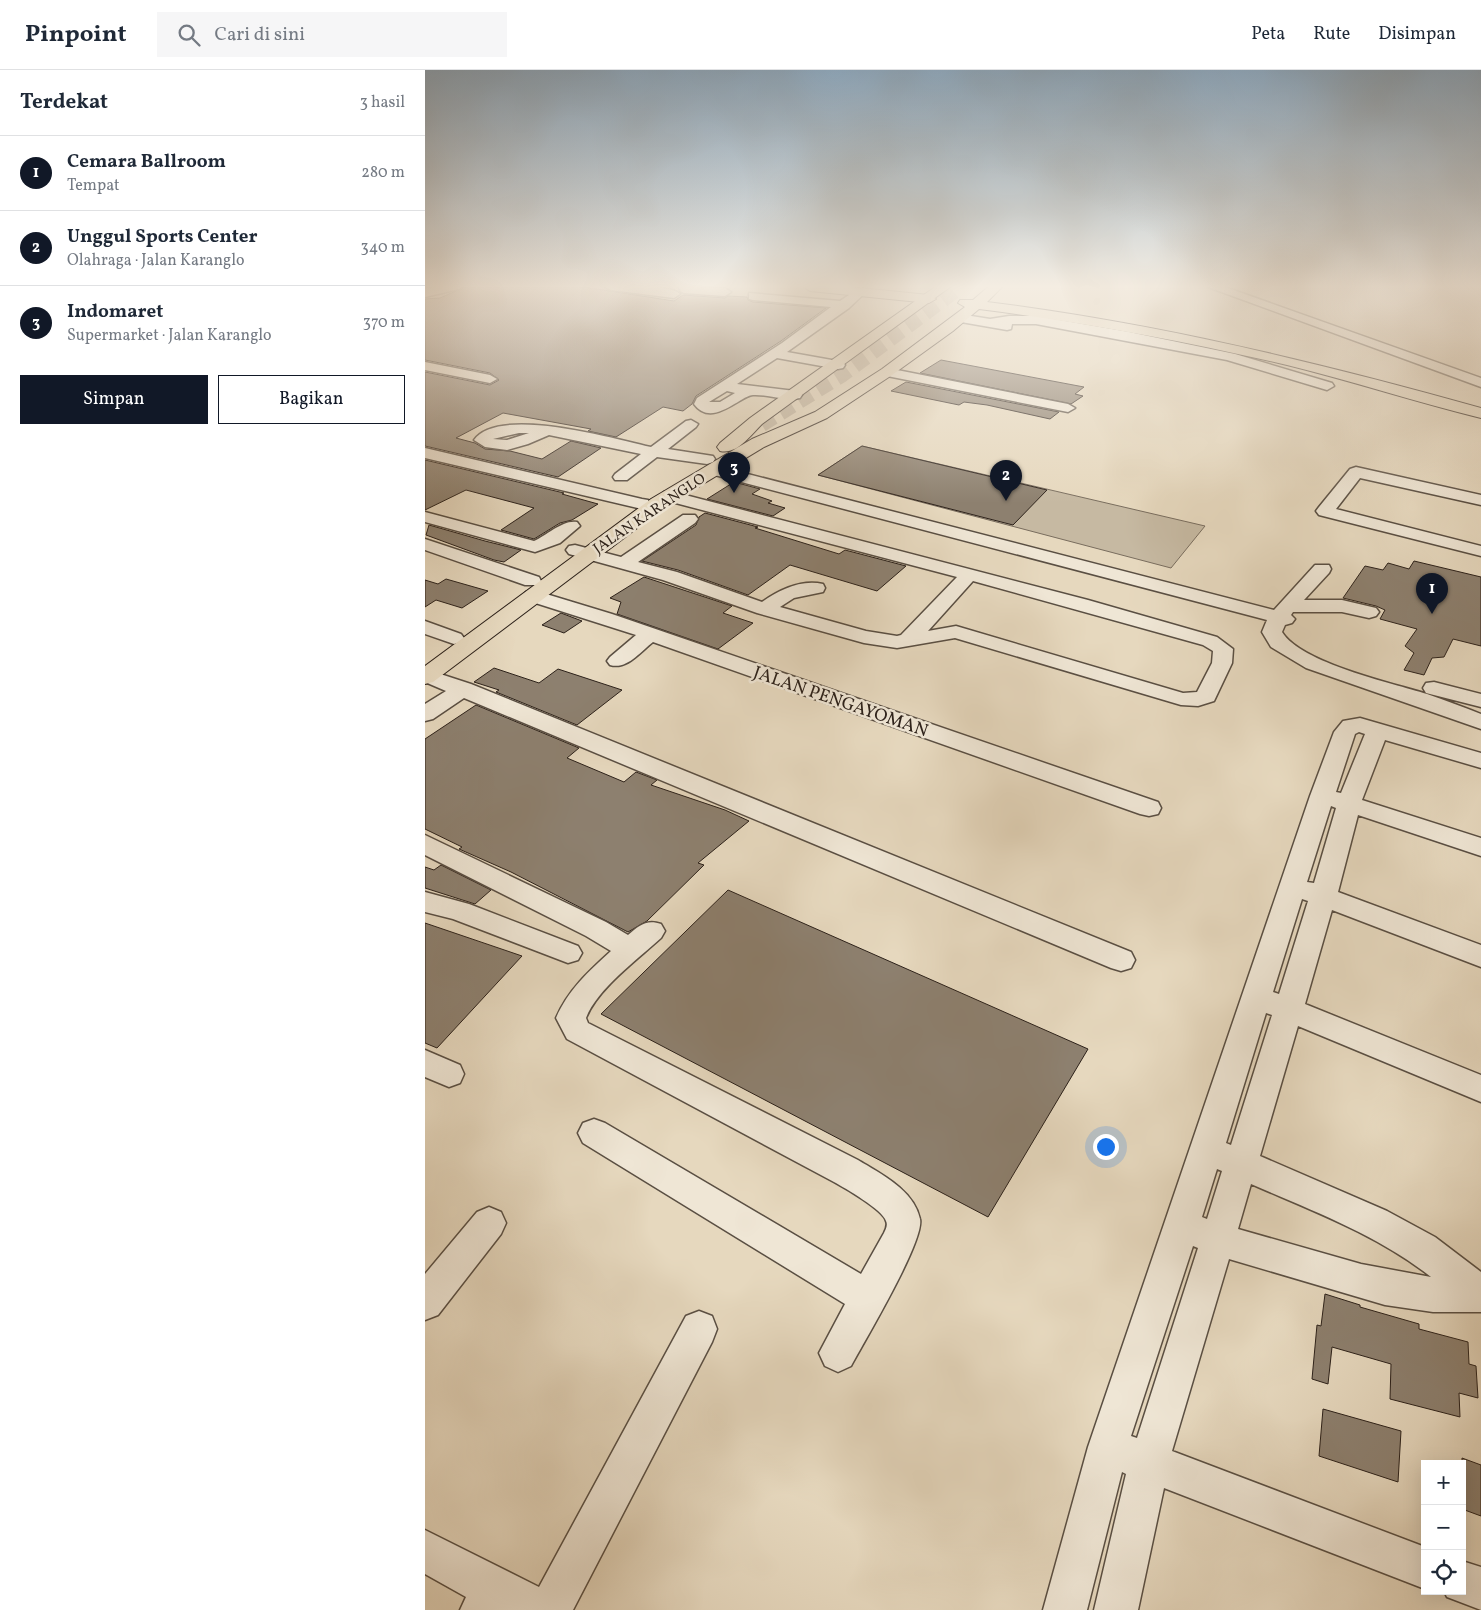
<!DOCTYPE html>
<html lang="id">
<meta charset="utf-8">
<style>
:root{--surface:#fff;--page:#f6f6f7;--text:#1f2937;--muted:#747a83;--line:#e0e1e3;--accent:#111827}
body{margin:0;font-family:Vollkorn,serif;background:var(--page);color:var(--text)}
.controls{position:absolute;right:15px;bottom:15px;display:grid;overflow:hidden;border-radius:0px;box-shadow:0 5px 20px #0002}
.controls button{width:45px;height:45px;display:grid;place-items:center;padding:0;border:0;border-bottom:1px solid var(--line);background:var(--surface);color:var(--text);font:25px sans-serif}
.you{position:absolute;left:680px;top:1076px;width:18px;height:18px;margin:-12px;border:4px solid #fff;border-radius:50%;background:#1a73e8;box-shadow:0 0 0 8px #1a73e833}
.badge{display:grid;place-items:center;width:32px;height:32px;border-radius:50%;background:var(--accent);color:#fff;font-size:16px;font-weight:700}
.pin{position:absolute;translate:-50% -41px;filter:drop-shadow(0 1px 2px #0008)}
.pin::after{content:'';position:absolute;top:26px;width:18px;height:15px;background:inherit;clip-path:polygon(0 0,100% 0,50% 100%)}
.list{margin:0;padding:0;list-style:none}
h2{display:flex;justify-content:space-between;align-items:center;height:65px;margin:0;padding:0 20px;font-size:21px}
h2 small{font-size:16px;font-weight:400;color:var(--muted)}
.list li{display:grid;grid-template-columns:32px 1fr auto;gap:15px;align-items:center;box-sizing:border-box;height:75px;padding:0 20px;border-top:1px solid var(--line)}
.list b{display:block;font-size:19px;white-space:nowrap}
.list p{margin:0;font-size:16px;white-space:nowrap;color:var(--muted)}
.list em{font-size:16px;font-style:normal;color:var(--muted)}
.actions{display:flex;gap:10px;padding:15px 20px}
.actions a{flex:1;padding:11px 0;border:1px solid var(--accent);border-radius:0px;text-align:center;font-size:18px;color:var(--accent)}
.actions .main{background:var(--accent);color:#fff}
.icon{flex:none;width:28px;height:28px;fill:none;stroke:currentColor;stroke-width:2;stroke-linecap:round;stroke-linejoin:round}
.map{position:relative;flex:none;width:1056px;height:1540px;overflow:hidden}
header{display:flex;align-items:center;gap:30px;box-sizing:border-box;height:70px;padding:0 25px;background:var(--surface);border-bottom:1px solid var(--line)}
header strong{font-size:24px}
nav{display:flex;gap:28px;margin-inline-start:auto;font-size:18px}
.search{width:350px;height:45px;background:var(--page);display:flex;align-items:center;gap:12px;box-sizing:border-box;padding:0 18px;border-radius:0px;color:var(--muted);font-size:19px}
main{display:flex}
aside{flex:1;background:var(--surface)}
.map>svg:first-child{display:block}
.green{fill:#c6b9a2;stroke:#796d5e}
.building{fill:#8d806f;stroke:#2c211a}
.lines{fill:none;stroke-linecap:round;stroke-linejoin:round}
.highway-tunnel{stroke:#c1b39d;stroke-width:14;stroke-dasharray:14 8;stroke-linecap:butt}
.minor-casing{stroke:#5a4f43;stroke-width:3}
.major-casing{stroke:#2c211a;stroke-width:2}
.highway-casing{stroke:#2c211a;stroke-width:2}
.minor{fill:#efe6d5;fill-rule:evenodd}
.major{fill:#e6d8be;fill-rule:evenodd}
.highway{fill:#e6d8be;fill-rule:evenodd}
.labels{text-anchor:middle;stroke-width:5;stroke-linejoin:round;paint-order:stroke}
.far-street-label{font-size:15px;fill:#2c211a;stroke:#efe6d5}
.street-label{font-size:18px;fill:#2c211a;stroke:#efe6d5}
</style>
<header>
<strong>Pinpoint</strong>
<div class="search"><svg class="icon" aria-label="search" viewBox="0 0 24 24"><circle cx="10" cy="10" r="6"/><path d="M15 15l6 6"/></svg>Cari di sini</div>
<nav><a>Peta</a><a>Rute</a><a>Disimpan</a></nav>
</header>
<main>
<aside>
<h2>Terdekat<small>3 hasil</small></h2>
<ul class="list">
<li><span class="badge">1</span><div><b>Cemara Ballroom</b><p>Tempat</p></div><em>280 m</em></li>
<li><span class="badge">2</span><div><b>Unggul Sports Center</b><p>Olahraga · Jalan Karanglo</p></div><em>340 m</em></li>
<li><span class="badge">3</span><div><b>Indomaret</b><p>Supermarket · Jalan Karanglo</p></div><em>370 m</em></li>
</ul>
<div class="actions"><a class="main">Simpan</a><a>Bagikan</a></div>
</aside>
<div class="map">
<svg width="1056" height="1540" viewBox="0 0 1056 1540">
<rect width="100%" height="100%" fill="#e6d8be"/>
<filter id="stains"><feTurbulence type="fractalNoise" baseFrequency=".004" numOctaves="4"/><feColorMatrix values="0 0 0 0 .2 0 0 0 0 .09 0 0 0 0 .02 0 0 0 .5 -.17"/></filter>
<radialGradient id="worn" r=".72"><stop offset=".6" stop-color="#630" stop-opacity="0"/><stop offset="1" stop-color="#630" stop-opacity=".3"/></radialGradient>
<path class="green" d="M437 376 780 456 746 498 393 405Z"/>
<path class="building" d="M40 217H159L249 231 258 225 300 228 303 226 322 227 323 230 328 232 401 238 356 271 271 326 267 334 258 341 238 337 191 367 163 361 166 359 78 343 31 368 50 373 60 379 85 381 117 389 146 371 176 378 133 407 0 376V302L65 315 74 310 65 303 0 290V229L15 228Z
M516 290 659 317 650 324 658 326 646 334 495 303Z
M481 312 634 342 625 349 562 335 539 332 534 335 466 321Z
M437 376 622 420 588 455 393 405Z
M0 390 139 423 137 424 173 434 147 450 135 453 109 469 76 460 109 438 41 420 0 440Z
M309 412 335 419 327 424 347 431 343 433 360 438 348 446 282 429Z
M280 443 333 457 330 458 414 484 420 480 481 496 452 521 365 495 323 525 253 500 217 491 271 455 274 447Z
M4 455 60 471 96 480 79 492 69 490 1 465Z
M989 491 1056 507V576L1028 569 1019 587 1007 588 999 605 979 600 989 583 980 576 992 559 955 549 960 540 951 536 918 528 940 496 958 500 963 493 984 499Z
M219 507 307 536 298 543 328 553 293 579 192 544 196 532 185 528Z
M21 509 63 521 37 538 11 530 0 537V510L13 514Z
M136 543 157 551 139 563 117 555Z
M69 598 114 613 133 599 197 620 152 655 71 622 74 620 49 612Z
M51 635 154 678 142 688 199 712 211 702 232 710 226 715 300 740 324 751 273 793 279 795 222 851 203 862 86 802 34 779 37 777 0 759V669Z
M16 795 66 820 50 834 0 818V797L9 800Z
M303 820 663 979 563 1147 176 944Z
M0 853 97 886 12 978 0 973Z
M900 1224 935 1235V1237L994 1254V1259L1043 1272 1044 1294 1051 1296 1053 1328 1034 1323 1035 1347 965 1329 966 1294 907 1277 903 1314 887 1309 892 1255 896 1256Z
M898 1339 976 1361 973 1412 894 1386Z
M1037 1388 1056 1395V1446L1037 1439Z"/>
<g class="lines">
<path class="highway-tunnel" d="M337 355 418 305 536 217"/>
<defs>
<path id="minor" d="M12 217H36L34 219 0 227V219Z
M180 217C196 217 245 214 255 224L249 228 186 220Z
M254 217 300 218 306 222 300 226 259 223 255 221Z
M436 217 442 221 424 238 362 282 418 292 420 295 418 298 413 299 352 288 312 314 370 321 375 322 377 325 375 328C360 332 344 324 328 325 316 325 287 359 269 334L272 328 357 273 406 237 328 230 324 229V223L415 231ZM302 321 310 323 295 332H284Z
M783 217H800L1056 308V317Z
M540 245 565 249 584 246H611L704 262 810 284 907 313 909 316 902 320 802 290 611 254H587L586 259 582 260 536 252 534 249Z
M0 292 65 305 72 309 65 313 0 300Z
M462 298 643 334 650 338 643 342 457 305 455 302Z
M266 350 273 354 271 357 243 379 288 386 290 389 288 392 282 394 232 387 202 410H190L188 407 190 404 216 384 124 365 103 374 82 380 60 377 49 370C73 335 190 369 226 377L261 351ZM94 363H104L82 370 68 369Z
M0 378 217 429 223 430 225 434 223 438 217 439 0 388Z
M288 395 849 540 890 495H904L906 499 904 503 879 530H917L951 538 954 542 951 546 944 548 917 542H868L866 545 870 549 867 553 860 555 857 562C876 593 967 613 1002 624 1020 630 1038 637 1056 644V659L881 598 846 577 837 562 842 550 282 403 280 400 282 397Z
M931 397 1056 425V435L935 408 911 439 1056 476V486L894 445 891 441 894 437 925 399Z
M245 421 663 530 792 567 808 579 807 593 789 631 773 636 756 635 530 568 472 578 439 573 332 543 238 510 144 484 141 480 144 476 150 475 196 487 258 445H270L273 449 270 453 213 492 252 502 337 532C354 520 376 509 398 514L400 518 398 522 369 528 355 537 441 561 472 566 476 565 532 507 239 430 237 426 239 422ZM548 511 778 575 788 581 787 593 772 622 758 623 531 556 503 561Z
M0 442 109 471C122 465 139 449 152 452L155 456 135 473 110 482 0 452Z
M0 469 114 507 116 511 114 515H100L0 480Z
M108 520 187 544 733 732 736 738 733 744 724 746 715 744 228 572C215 582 202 600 185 595L182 591 185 587 211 565 101 530 98 526 101 522Z
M0 551 36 564 39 568 36 572 29 574 0 564Z
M0 599 46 614 706 882 710 890 706 898 696 901 686 898 39 628 8 649 0 651V634L21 621 0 612Z
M1009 612 1056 624V637L1001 623 998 618 1001 613Z
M935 648 1056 683V698L960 670 937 730 1056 768V786L933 745 913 822 1056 875V897L907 840 880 934 1056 1005V1032L873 956 835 1086 962 1141 1010 1167 1056 1202V1242H1008L960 1235 804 1189 747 1381 1000 1477V1519L739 1418 713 1540H669L701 1404 697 1402 662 1540H618L663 1377 885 726 909 662 918 651ZM934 662 940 664 916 723 911 722 930 664ZM906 736 911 738 889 813 882 812ZM877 829 883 831 854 924 848 922ZM841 943 847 945 806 1075 801 1073ZM792 1099 797 1101 782 1149 777 1147ZM826 1114C888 1141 953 1165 1006 1207L936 1194 813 1159ZM768 1176 773 1178 712 1368 706 1366Z
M0 765 181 852 203 865C214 856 221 849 236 854L240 861 236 868C213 889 172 919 161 948L163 953 433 1090C456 1104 489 1120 495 1149 500 1170 439 1272 426 1296L413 1302 400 1296 394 1283 420 1234 158 1073 153 1063 158 1053 169 1049 180 1053 436 1204 459 1163C461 1159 463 1155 461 1151 458 1140 420 1118 409 1112L142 969 131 948C143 920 164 901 186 881L161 866 0 785Z
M0 822 44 834 153 876 157 883 153 890 143 893 28 849 0 842Z
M0 980 35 995 39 1004 35 1013 24 1017 0 1007Z
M64 1137 76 1142 81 1153 76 1164 13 1245 0 1250V1204L52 1142Z
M274 1241 287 1246 292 1259 287 1272 148 1540H35L41 1527 0 1504V1460L114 1517 261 1246Z
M1037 1491 1056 1497V1540L1022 1527 1019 1521H1037Z"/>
<path id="major" d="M379 217H425L504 225 511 229 504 233 385 221Z"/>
<path id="highway" d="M510 217H525L337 354C326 365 312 385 295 381L292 377 295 373 325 348Z
M563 217H577L562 232C729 253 893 292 1056 338V348C991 332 927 311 862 295 760 271 658 252 554 239L528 261 467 305 402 348 339 377 240 437 8 612 0 614V596L226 429 327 369 390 342 457 299 540 237 533 233 535 230H548Z"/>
</defs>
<use href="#minor" class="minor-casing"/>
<use href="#major" class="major-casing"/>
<use href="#highway" class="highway-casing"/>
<use href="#minor" class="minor"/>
<use href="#major" class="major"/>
<use href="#highway" class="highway"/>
</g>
<linearGradient id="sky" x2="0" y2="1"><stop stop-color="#8eaac1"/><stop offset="0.5" stop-color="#f4ede2"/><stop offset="1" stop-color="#f4ede2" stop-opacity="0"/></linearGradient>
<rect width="1056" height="433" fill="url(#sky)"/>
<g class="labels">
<g class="far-street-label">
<text transform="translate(224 443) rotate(-34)" y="5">JALAN KARANGLO</text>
</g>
<g class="street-label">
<text transform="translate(416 631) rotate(19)" y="6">JALAN PENGAYOMAN</text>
</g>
</g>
<rect width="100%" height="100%" filter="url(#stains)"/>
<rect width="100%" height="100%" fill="url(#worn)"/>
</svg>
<div class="controls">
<button>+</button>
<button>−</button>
<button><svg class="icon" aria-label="locate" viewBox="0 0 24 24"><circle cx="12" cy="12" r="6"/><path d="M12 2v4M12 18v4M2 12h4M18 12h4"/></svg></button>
</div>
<div class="you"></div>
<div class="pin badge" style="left:1007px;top:544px">1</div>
<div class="pin badge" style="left:581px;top:431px">2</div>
<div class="pin badge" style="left:309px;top:423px">3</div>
</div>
</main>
